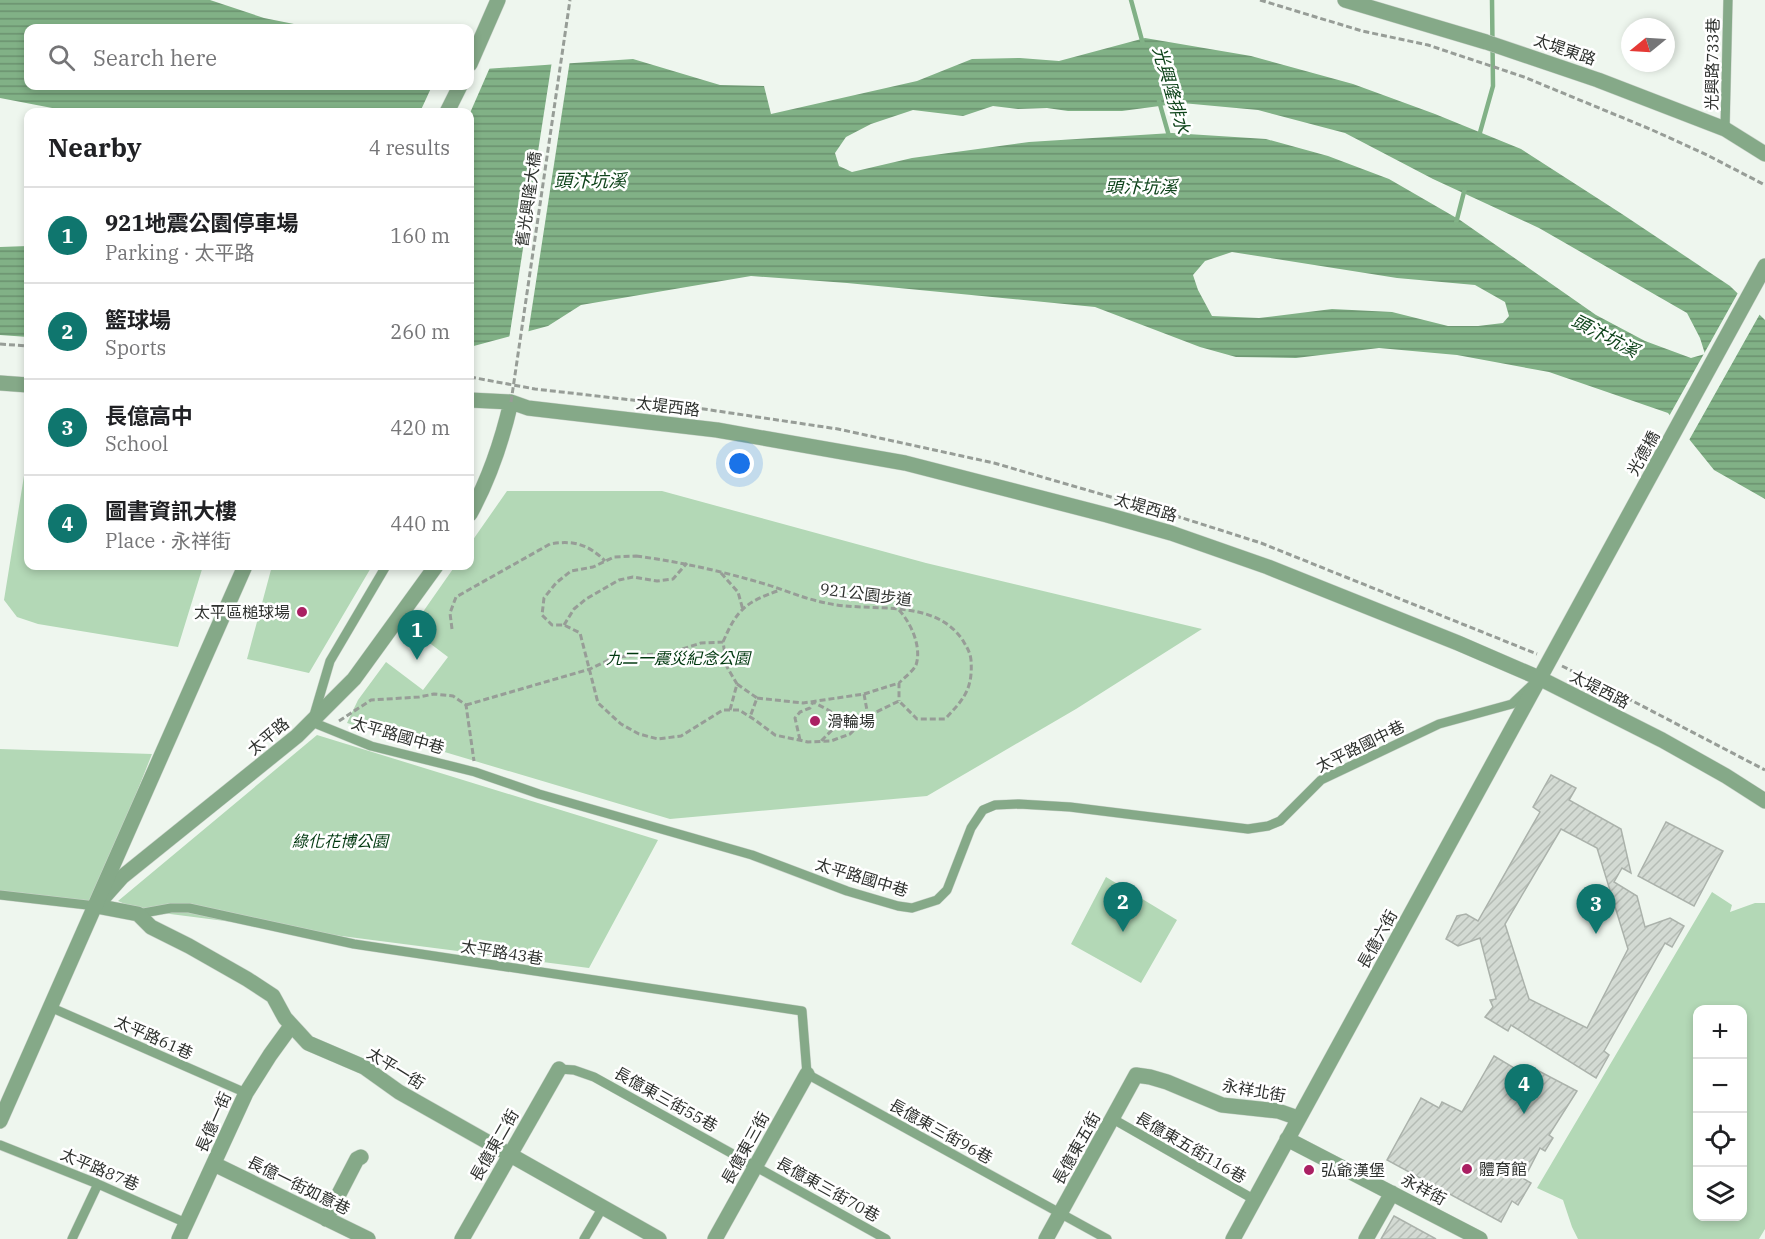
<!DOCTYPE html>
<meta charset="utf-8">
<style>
:root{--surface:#fff;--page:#f6f6f6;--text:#202124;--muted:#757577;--line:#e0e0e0;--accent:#0f766e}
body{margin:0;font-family:"IBM Plex Serif","Noto Sans TC",serif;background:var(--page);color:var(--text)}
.controls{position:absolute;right:18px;bottom:18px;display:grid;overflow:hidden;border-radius:12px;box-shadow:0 3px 9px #0003}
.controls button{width:54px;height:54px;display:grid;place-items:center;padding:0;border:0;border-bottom:2px solid var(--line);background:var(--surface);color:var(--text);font:30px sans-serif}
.compass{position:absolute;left:1621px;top:18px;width:54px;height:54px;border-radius:50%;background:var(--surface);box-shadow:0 3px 9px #0003;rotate:252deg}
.you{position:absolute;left:740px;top:464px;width:21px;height:21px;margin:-15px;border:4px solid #fff;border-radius:50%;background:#1a73e8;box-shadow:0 0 0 9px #1a73e833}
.badge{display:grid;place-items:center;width:39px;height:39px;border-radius:50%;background:var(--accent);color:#fff;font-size:20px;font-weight:700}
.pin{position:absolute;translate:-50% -50px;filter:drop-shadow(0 2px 3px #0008)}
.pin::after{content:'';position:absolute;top:32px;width:21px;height:18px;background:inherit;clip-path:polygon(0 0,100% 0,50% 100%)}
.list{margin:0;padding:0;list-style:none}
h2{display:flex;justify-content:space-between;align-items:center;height:78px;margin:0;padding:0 24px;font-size:26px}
h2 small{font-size:20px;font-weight:400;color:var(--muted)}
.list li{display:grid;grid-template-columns:39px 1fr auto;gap:18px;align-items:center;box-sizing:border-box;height:96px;padding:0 24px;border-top:2px solid var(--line)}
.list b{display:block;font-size:22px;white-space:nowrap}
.list p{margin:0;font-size:20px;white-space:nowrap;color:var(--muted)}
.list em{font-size:20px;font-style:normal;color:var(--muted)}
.icon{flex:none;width:33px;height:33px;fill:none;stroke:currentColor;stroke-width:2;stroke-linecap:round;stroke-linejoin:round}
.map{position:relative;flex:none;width:1765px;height:1239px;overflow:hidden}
.search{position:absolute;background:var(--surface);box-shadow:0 3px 9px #0003;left:24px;top:24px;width:450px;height:66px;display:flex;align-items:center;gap:15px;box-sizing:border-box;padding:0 21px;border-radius:12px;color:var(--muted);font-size:22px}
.panel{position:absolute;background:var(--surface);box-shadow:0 3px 9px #0003;left:24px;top:108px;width:450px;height:462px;border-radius:12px}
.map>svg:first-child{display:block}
.green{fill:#b3d8b6;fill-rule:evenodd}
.water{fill:url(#water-rules);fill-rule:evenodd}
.pier{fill:#eef6ee}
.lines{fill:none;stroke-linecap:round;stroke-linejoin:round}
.stream{stroke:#81b186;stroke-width:4.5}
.building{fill:url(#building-hatch);stroke:#abb2ab;stroke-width:1.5;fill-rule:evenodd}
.service-casing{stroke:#cbd3cb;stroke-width:10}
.minor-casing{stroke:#cbd3cb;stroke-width:16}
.tertiary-casing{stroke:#cbd3cb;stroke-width:16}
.path{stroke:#979d97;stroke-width:3;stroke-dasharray:6 3;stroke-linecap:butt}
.service{stroke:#85a988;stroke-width:9}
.minor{stroke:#85a988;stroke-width:15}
.tertiary{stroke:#85a988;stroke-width:15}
.path-bridge{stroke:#979d97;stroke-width:3;stroke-dasharray:6 3;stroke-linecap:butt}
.poi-dot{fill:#aa2063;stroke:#fff;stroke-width:2}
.labels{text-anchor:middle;stroke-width:5;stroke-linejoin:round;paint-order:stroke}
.street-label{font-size:16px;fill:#2e312e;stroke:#fff}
.poi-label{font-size:16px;fill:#2e312e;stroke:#fff;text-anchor:start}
.park-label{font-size:16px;font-style:italic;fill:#00380f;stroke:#fff}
.water-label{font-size:18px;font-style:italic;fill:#0e431a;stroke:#fff}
</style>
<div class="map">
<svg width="1765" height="1239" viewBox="0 0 1765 1239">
<defs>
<pattern id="water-rules" width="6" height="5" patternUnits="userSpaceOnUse" patternTransform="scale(1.5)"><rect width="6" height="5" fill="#81b186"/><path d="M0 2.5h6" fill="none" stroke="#6a916e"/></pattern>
<pattern id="building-hatch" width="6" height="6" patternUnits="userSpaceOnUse" patternTransform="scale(1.5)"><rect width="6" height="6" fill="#d3dad3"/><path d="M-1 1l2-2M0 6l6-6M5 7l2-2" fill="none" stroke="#b5bcb5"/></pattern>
</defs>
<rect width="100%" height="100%" fill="#eef6ee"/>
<path class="green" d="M28 451V566H203L178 647 38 624 17 617 4 600Z
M507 491H662L926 563 1202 629 1076 709 927 796 670 819 347 723 358 700 386 662 423 690 448 657 411 629 455 566H470V544Z
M272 566H372L309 673 247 659Z
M317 735 658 840 589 968 139 910 118 901Z
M0 749 152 754 93 903 0 893Z
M1106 877 1177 920 1141 983 1071 944Z
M1712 892 1732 905 1730 912 1755 903H1765V1229L1759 1239H1578L1572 1227 1563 1200 1537 1188ZM1698 1010H1742V1216H1698Z"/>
<path class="water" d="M0 0H210L264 18 314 28H28V86H470V70L633 59 720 85 764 86 771 114 917 81 972 59 1020 58 1059 61 1145 38 1251 56 1353 84 1435 114 1521 149 1622 214 1730 286 1765 320V499L1714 470 1668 413 1549 372 1457 355 1379 348 1296 358 1236 357 1200 347 1095 307 847 283 751 276 581 305 548 326 470 347V112H73L0 98ZM1182 103 1258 110 1345 133 1433 179 1539 228 1687 313 1700 338 1705 354 1691 358 1645 341 1596 315 1460 220 1389 179 1328 156 1266 139 1172 133 1029 142 912 158 852 172 839 166 835 153 846 137 871 124 913 110 963 116 993 106 1018 109 1047 108 1068 111H1122ZM1232 252 1397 278 1475 285 1505 302 1509 316 1503 323 1478 326H1448L1392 312 1332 309 1259 318 1212 316 1198 290 1193 275 1205 261Z
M28 246V337L0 335V247Z"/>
<path class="pier" d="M570 60 528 334 509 339 552 61Z
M491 65 470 113 420 112 432 86H470V67Z
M1739 291 1761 312 1688 442 1668 418Z"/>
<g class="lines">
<path class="stream" d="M1131 0 1143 44
M1159 101 1169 136
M1479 136 1493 86 1492 0
M1456 223 1465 188"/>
</g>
<path class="building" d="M1551 775 1576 788 1569 800 1621 829 1631 873 1622 868 1614 882 1637 896 1645 927 1670 918 1684 926 1672 947 1665 943 1604 1051 1609 1055 1596 1078 1511 1025 1508 1031 1485 1017 1493 1007 1490 1000 1496 999 1480 938 1458 946 1446 939 1457 916 1466 914 1478 921 1540 812 1533 807ZM1561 829 1597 848 1628 949 1587 1028 1529 999 1505 924Z
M1666 822 1723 851 1694 906 1638 876Z
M1494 1056 1526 1075 1527 1072 1532 1074 1535 1069 1577 1091 1549 1135 1553 1138 1545 1151 1540 1148 1524 1179 1531 1183 1518 1205 1512 1201 1501 1222 1387 1160 1421 1098 1439 1108 1442 1102 1462 1112Z
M1394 1216 1436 1239H1381Z"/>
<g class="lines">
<defs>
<path id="service" d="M1725 129 1728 0
M386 566 330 661 312 722 371 746 475 772 539 794 752 855 847 891 898 906 912 908 937 900 947 890 971 828 983 810 995 805 1019 804 1070 807 1248 829 1268 826 1280 821 1321 780 1439 724 1512 704 1531 686
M0 895 96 906
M138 914 171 908H189L354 944 802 1011 807 1074 1107 1239
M50 1007 246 1093
M559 1069 574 1070 594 1077 886 1239
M1113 1119 1255 1200
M0 1145 98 1184 186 1223
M72 1239 98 1184
M584 1239 603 1207"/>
<path id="minor" d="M1345 0 1486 42 1598 80 1725 129 1765 154
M0 383 28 385
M470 400 511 402 528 408 717 430 905 463 1107 515 1171 533 1268 567 1458 643 1539 678 1662 740 1726 776 1765 801
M470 514C489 479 502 441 511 402
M97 905 122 877 297 736 354 679 436 566
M96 906 138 914 151 927 189 946 247 979 273 996 285 1018 308 1043 364 1067 399 1092 659 1239
M1287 1139 1480 1239
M214 1164 368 1239
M326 1219 357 1159 361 1157
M179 1239 246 1093 270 1055 291 1026
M462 1239 559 1069
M715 1239 807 1074
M1046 1239 1136 1075 1150 1077 1167 1082 1222 1105 1278 1111 1298 1118
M1233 1239 1765 266
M1366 1239 1392 1193"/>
<path id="tertiary" d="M470 64 498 0
M447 112 460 86
M0 1121 245 566"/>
</defs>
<use href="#service" class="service-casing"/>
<use href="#minor" class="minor-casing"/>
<use href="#tertiary" class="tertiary-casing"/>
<path class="path" d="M1260 0 1362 31 1428 45 1524 77 1650 129 1707 155 1765 185
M0 344 28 346
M470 377 535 389 677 405 838 429 994 463 1173 515 1261 543 1537 654
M636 556C681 562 721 571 765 584 785 590 805 599 826 603 870 613 932 597 962 639 966 646 970 651 971 660 973 689 964 699 945 719H917L899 701 868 716 850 734 831 741 808 742 775 735 755 720 739 710H723L681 736 658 739 639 734 621 724 598 703 580 633 564 625H552L542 615 544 598 556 583 571 571 593 567 614 557Z
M721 573 738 592 743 610
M899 610C911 623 922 647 916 665 913 671 904 678 899 683
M564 625 574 609 586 599 619 580 633 577 657 581 673 579 687 563
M452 629 450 613 456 597 550 544C573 540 588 544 605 561
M723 642C737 609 746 602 780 590
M1562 666 1623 696 1765 770
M864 694 899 683V701
M757 698 803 703 864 694 868 716
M466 705 590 669 615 657 658 654 679 650 701 643 723 642 727 667 737 684
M730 710 737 684 757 698 750 717
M339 721 371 700 419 697 434 694 453 696 466 705 474 761
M800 740 795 718 800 712 810 708 813 702 830 711 836 717 835 727 821 741"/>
<use href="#service" class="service"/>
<use href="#minor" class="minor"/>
<use href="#tertiary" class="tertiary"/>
<path class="path-bridge" d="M511 402 570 0"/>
</g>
<g class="poi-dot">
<circle cx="302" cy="612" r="6"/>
<circle cx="815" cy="721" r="6"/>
<circle cx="1467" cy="1169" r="6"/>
<circle cx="1309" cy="1170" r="6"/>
</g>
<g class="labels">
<g class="street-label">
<text transform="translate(1565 49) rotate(19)" y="6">太堤東路</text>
<text transform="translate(1712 64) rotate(-89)" y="6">光興路733巷</text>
<text transform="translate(528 199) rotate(-82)" y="6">舊光興隆大橋</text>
<text transform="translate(668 406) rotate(7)" y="6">太堤西路</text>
<text transform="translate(1643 453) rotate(-61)" y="6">光德橋</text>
<text transform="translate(1146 507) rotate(16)" y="6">太堤西路</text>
<text transform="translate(866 594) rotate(7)" y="6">921公園步道</text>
<text transform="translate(1600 689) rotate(27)" y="6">太堤西路</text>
<text transform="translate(398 735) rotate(16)" y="6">太平路國中巷</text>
<text transform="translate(268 736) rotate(-40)" y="6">太平路</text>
<text transform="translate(1360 746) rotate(-26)" y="6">太平路國中巷</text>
<text transform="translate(862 877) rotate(17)" y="6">太平路國中巷</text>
<text transform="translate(1377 939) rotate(-61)" y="6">長億六街</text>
<text transform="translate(502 952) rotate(9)" y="6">太平路43巷</text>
<text transform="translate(154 1037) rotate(24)" y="6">太平路61巷</text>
<text transform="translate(396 1068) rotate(32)" y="6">太平一街</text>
<text transform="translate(1254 1090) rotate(10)" y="6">永祥北街</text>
<text transform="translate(666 1099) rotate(29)" y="6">長億東三街55巷</text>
<text transform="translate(213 1122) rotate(-66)" y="6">長億一街</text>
<text transform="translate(941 1131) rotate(29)" y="6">長億東三街96巷</text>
<text transform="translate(494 1145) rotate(-60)" y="6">長億東二街</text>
<text transform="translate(1191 1147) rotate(30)" y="6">長億東五街116巷</text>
<text transform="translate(745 1148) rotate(-61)" y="6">長億東三街</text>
<text transform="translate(1076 1148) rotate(-61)" y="6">長億東五街</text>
<text transform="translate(100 1169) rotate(23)" y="6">太平路87巷</text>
<text transform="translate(299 1185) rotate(26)" y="6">長億一街如意巷</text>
<text transform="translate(828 1189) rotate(29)" y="6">長億東三街70巷</text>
<text transform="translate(1424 1189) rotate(28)" y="6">永祥街</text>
</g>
<g class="poi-label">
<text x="290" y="618" text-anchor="end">太平區槌球場</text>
<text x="827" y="727">滑輪場</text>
<text x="1479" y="1175">體育館</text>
<text x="1321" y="1176">弘爺漢堡</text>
</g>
<g class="park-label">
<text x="678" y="664">九二一震災紀念公園</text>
<text x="340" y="847">綠化花博公園</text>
</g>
<g class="water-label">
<text transform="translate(1171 90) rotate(74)" y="6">光興隆排水</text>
<text x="590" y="187">頭汴坑溪</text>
<text transform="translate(1141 187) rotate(1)" y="6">頭汴坑溪</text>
<text transform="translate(1605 336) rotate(27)" y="6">頭汴坑溪</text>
</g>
</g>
</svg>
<div class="controls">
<button>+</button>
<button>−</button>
<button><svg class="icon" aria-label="locate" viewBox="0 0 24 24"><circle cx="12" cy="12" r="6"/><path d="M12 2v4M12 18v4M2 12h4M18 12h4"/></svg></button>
<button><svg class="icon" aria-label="layers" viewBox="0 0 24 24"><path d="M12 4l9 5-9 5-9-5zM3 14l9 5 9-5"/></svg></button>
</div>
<svg class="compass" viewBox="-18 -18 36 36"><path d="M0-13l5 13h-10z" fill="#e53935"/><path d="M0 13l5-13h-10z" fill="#757577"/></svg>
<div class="you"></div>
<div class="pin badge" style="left:417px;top:660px">1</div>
<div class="pin badge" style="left:1123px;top:932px">2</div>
<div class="pin badge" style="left:1596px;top:934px">3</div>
<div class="pin badge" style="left:1524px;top:1114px">4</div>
<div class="search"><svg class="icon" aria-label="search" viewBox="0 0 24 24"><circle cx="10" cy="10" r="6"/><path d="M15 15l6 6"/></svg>Search here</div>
<section class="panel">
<h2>Nearby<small>4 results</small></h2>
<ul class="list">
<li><span class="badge">1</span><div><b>921地震公園停車場</b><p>Parking · 太平路</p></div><em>160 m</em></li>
<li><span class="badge">2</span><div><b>籃球場</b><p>Sports</p></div><em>260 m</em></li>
<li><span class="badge">3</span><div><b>長億高中</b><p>School</p></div><em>420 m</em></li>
<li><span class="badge">4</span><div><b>圖書資訊大樓</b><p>Place · 永祥街</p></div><em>440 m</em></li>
</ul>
</section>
</div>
